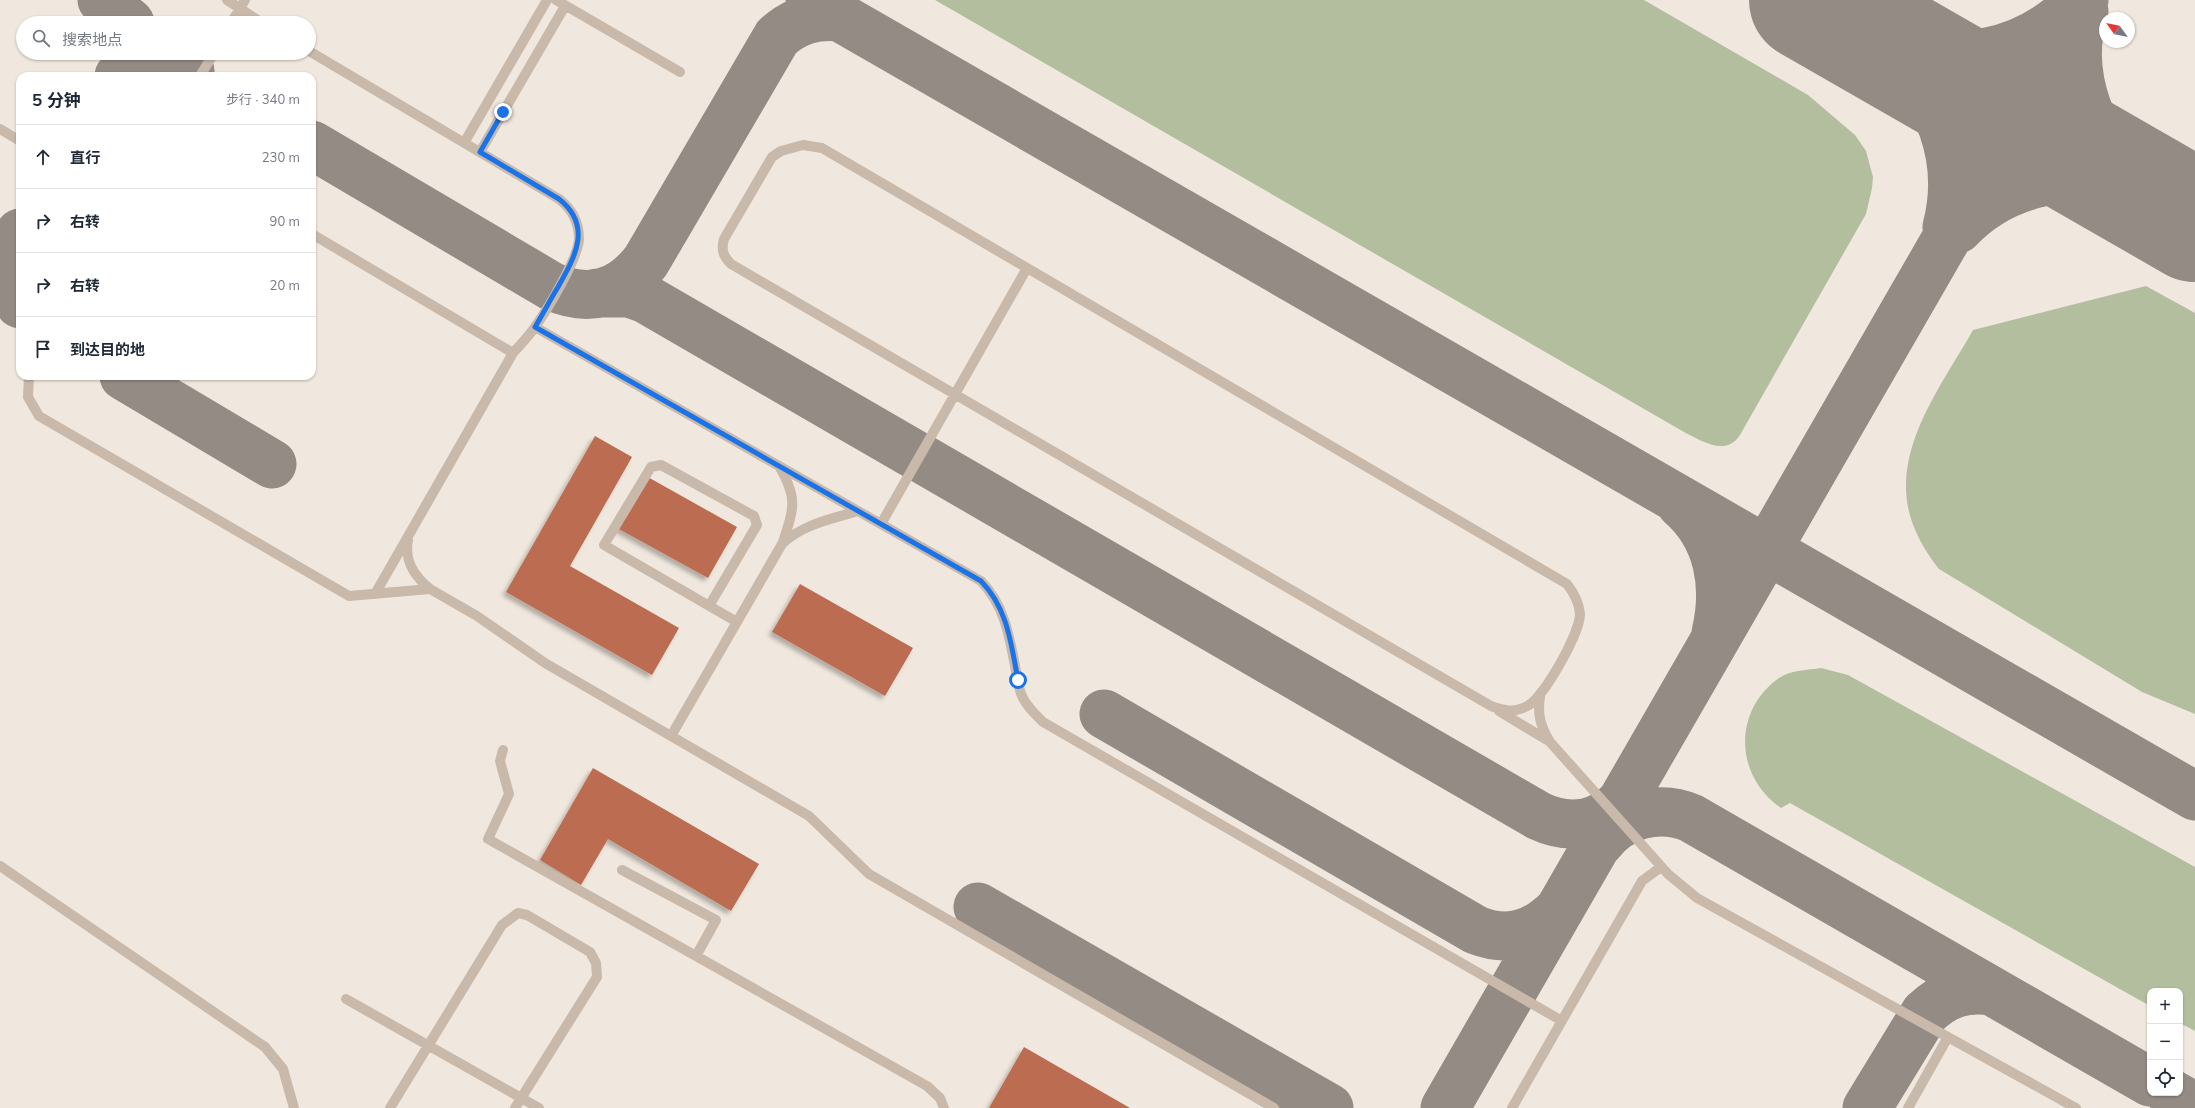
<!DOCTYPE html>
<html lang="zh">
<meta charset="utf-8">
<style>
:root{--surface:#fff;--page:#f6f6f7;--text:#1f2937;--muted:#747a83;--line:#e0e1e3}
body{margin:0;font-family:Mulish,"Noto Sans SC",sans-serif;background:var(--page);color:var(--text)}
.controls{position:absolute;right:12px;bottom:12px;display:grid;overflow:hidden;border-radius:8px;box-shadow:0 1px 3px #0004}
.controls button{width:36px;height:36px;display:grid;place-items:center;padding:0;border:0;border-bottom:1px solid var(--line);background:var(--surface);color:var(--text);font:20px sans-serif}
.compass{position:absolute;left:2099px;top:12px;width:36px;height:36px;border-radius:50%;background:var(--surface);box-shadow:0 1px 3px #0004;rotate:303deg}
.stop{position:absolute;width:12px;height:12px;margin:-9px;border:3px solid #1a73e8;border-radius:50%;background:#fff}
.stop.end{background:#1a73e8;border-color:#fff;box-shadow:0 1px 4px #0008}
.list{margin:0;padding:0;list-style:none}
h2{display:flex;justify-content:space-between;align-items:center;height:52px;margin:0;padding:0 16px;font-size:17px}
h2 small{font-size:13px;font-weight:400;color:var(--muted)}
.list li{display:grid;grid-template-columns:26px 1fr auto;gap:12px;align-items:center;box-sizing:border-box;height:64px;padding:0 16px;border-top:1px solid var(--line)}
.list b{display:block;font-size:15px;white-space:nowrap}
.list em{font-size:13px;font-style:normal;color:var(--muted)}
.icon{flex:none;width:22px;height:22px;fill:none;stroke:currentColor;stroke-width:2;stroke-linecap:round;stroke-linejoin:round}
.map{position:relative;flex:none;width:2195px;height:1108px;overflow:hidden}
.search{position:absolute;background:var(--surface);box-shadow:0 1px 3px #0004;left:16px;top:16px;width:300px;height:44px;display:flex;align-items:center;gap:10px;box-sizing:border-box;padding:0 14px;border-radius:22px;color:var(--muted);font-size:15px}
.panel{position:absolute;background:var(--surface);box-shadow:0 1px 3px #0004;left:16px;top:72px;width:300px;height:308px;border-radius:12px}
.map>svg:first-child{display:block}
.green{fill:#b3be9f}
.lines{fill:none;stroke-linecap:round;stroke-linejoin:round}
.taxiway{stroke:#938b84;stroke-width:49}
.runway{stroke:#938b84;stroke-width:122}
.building{fill:#bc6d51;filter:url(#shadow)}
.service{stroke:#c8b9ab;stroke-width:10}
.route{stroke:#1a73e8;stroke-width:5}
</style>
<div class="map">
<svg width="2195" height="1108" viewBox="0 0 2195 1108">
<defs>
<filter id="shadow"><feDropShadow dx="-3.5" dy="3.5" stdDeviation="2" flood-color="#0004"/></filter>
</defs>
<rect width="100%" height="100%" fill="#f0e8de"/>
<path class="green" d="M935 0H1644L1808 95 1855 135 1866 151 1873 177 1872 188 1866 214 1740 435C1726 457 1702 441 1684 432Z
M2146 286 2195 313V714L2142 692 1939 569C1928 555 1918 539 1912 522 1888 453 1941 387 1973 330Z
M1821 668 1848 675 2195 867V1031L2180 1023V991H2150V1006L1790 803 1781 808C1734 776 1733 710 1779 678 1791 670 1808 670 1821 668Z"/>
<g class="lines">
<path class="taxiway" d="M102 0 130 23
M810 0 2195 796
M2084 11C2063 78 2095 145 2143 191
M1888 45C1938 94 1965 158 1947 227
M1888 45C1955 66 2023 56 2075 5
M119 76C142 60 165 62 190 71
M312 145 551 286C589 303 621 294 646 261L777 37C796 20 815 15 839 17
M1958 229C2004 180 2081 164 2143 191
M20 233C6 257 7 279 20 304
M597 293H629L646 299 1539 816C1569 830 1599 826 1622 801
M124 376 272 464
M1681 504C1719 537 1727 586 1716 633
M1104 714 1476 930C1509 943 1536 934 1560 909
M1599 843C1621 815 1658 804 1691 818L2150 1082
M978 907 1329 1108
M2170 1093 2195 1107
M1445 1108 2084 0
M1867 1108 1925 1013C1945 994 1965 987 1992 991"/>
<path class="runway" d="M1810 0 2195 221"/>
</g>
<path class="building" d="M595 436 632 457 570 566 679 628 652 675 506 592Z
M646 476 737 527 708 578 617 528Z
M800 584 913 648 885 696 772 632Z
M593 768 759 864 731 911 608 839 581 885 540 860Z
M1024 1047 1130 1108H989Z"/>
<g class="lines">
<path class="service" d="M227 0 262 23
M556 0 680 72
M231 23 245 0
M309 51 559 199C572 209 579 222 579 239 578 259 547 310 535 327 529 336 520 345 513 353L375 594
M200 76 214 53
M0 129 20 141
M464 143 547 0
M803 145 822 148 1567 584C1574 593 1579 602 1580 614 1580 633 1545 695 1529 705 1516 713 1504 711 1491 706L731 264C723 256 721 250 724 239L772 157 781 151Z
M480 152 565 6
M312 234 513 353
M535 327 981 581C1004 605 1009 634 1015 666 1017 676 1018 689 1023 698 1028 708 1036 715 1043 722L1562 1021
M29 376 28 397 39 416 349 596 430 589 477 616 545 663 809 816 869 874 1274 1108
M779 466C798 498 794 508 783 542
M881 524 1027 268
M408 540C404 561 414 576 430 589
M709 606 757 525 754 516 661 465 651 467 604 545 737 622
M1540 697C1537 715 1541 727 1550 742L1668 874 1697 898 2076 1108
M1499 711 1547 740
M671 736 782 544C803 524 832 519 858 511
M503 750 500 761 509 794 488 839 927 1086 940 1098 944 1108
M0 866 265 1047 283 1069 294 1108
M622 870 716 920 696 956
M346 999 539 1108
M390 1108 502 925 518 913 527 915 590 952 596 963 597 977 515 1108
M1512 1108 1642 881 1661 867
M1908 1108 1948 1037"/>
</g>
<g class="lines">
<path class="route" d="M503 112 480 152 559 199C593 226 575 257 558 287 550 300 543 314 535 327L981 581C1008 609 1011 644 1018 680"/>
</g>
</svg>
<div class="controls">
<button>+</button>
<button>−</button>
<button><svg class="icon" aria-label="locate" viewBox="0 0 24 24"><circle cx="12" cy="12" r="6"/><path d="M12 2v4M12 18v4M2 12h4M18 12h4"/></svg></button>
</div>
<svg class="compass" viewBox="-18 -18 36 36"><path d="M0-13l5 13h-10z" fill="#e53935"/><path d="M0 13l5-13h-10z" fill="#747a83"/></svg>
<div class="stop" style="left:1018px;top:680px"></div>
<div class="stop end" style="left:503px;top:112px"></div>
<div class="search"><svg class="icon" aria-label="search" viewBox="0 0 24 24"><circle cx="10" cy="10" r="6"/><path d="M15 15l6 6"/></svg>搜索地点</div>
<section class="panel">
<h2>5 分钟<small>步行 · 340 m</small></h2>
<ul class="list">
<li><svg class="icon" aria-label="ahead" viewBox="0 0 24 24"><path d="M12 20V5M6 11l6-6 6 6"/></svg><div><b>直行</b></div><em>230 m</em></li>
<li><svg class="icon" aria-label="right" viewBox="0 0 24 24"><path d="M7 20v-9h11M14 6l5 5-5 5"/></svg><div><b>右转</b></div><em>90 m</em></li>
<li><svg class="icon" aria-label="right" viewBox="0 0 24 24"><path d="M7 20v-9h11M14 6l5 5-5 5"/></svg><div><b>右转</b></div><em>20 m</em></li>
<li><svg class="icon" aria-label="arrive" viewBox="0 0 24 24"><path d="M6 21V4h12l-3 4 3 4H6"/></svg><div><b>到达目的地</b></div></li>
</ul>
</section>
</div>
